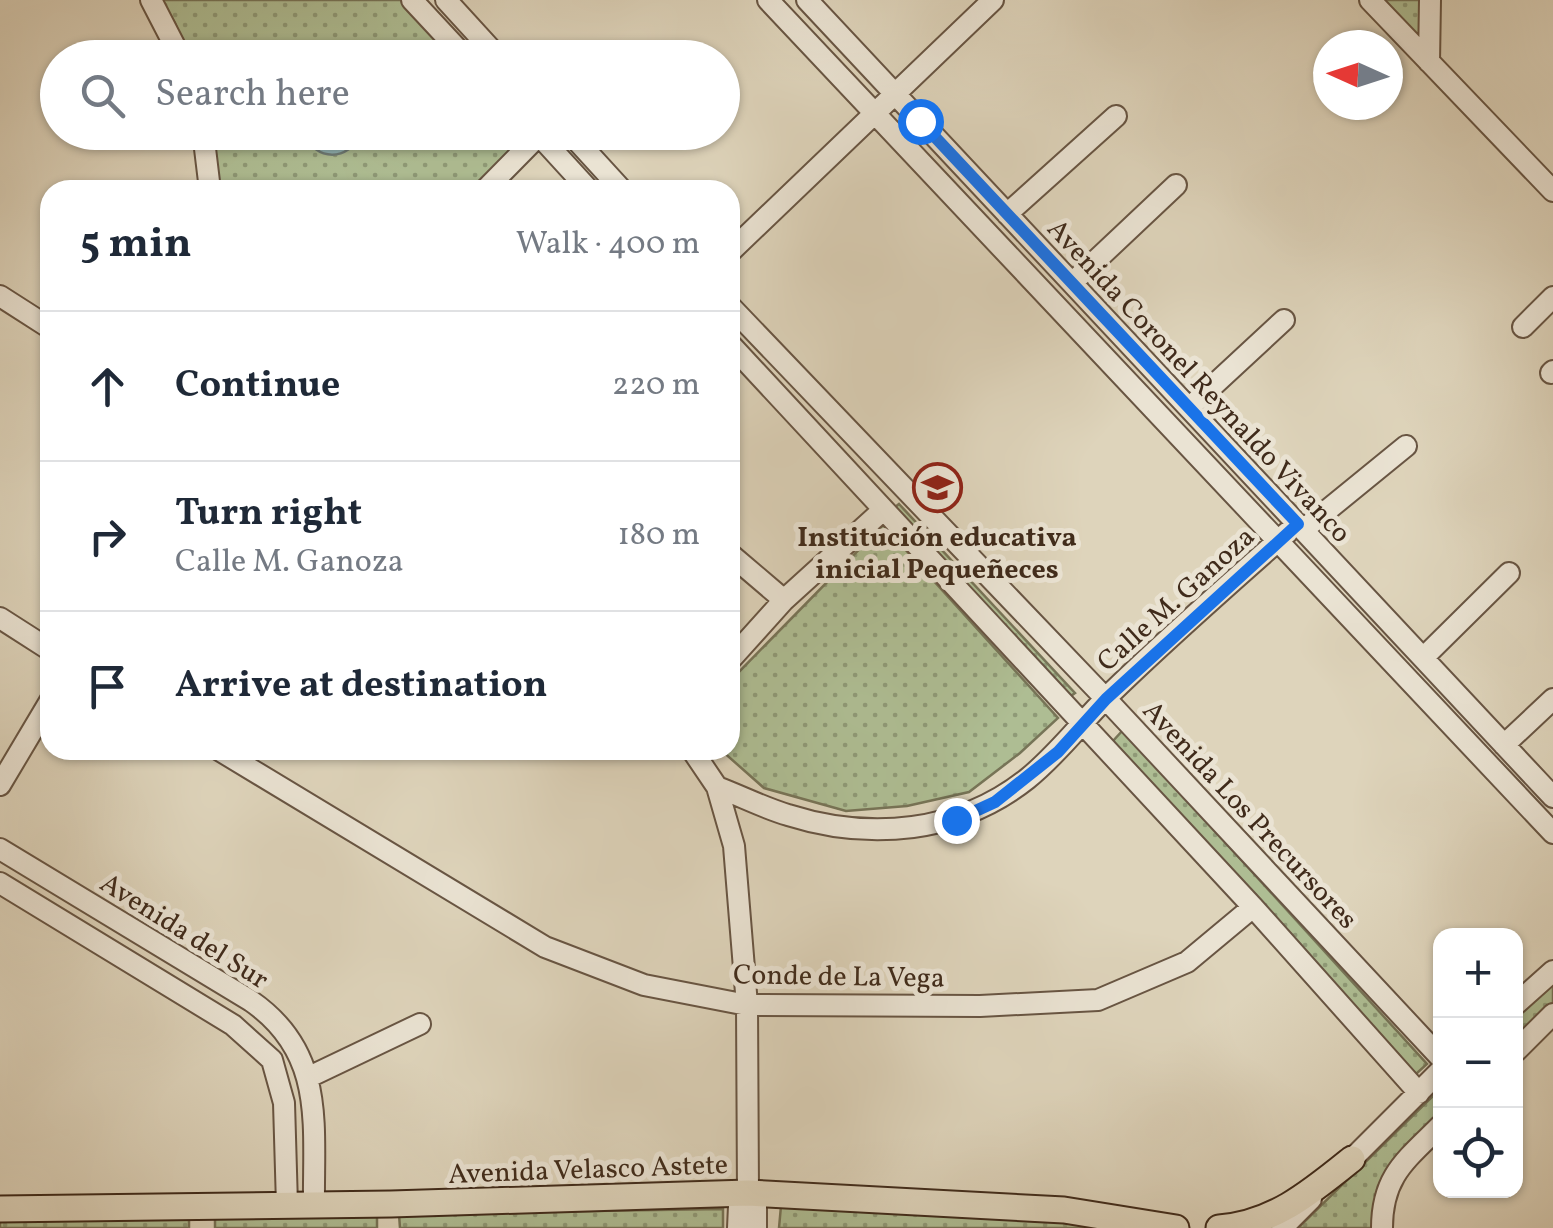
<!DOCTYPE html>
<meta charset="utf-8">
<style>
:root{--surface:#fff;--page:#f2f2f3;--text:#1f2937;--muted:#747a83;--line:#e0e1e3}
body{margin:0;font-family:Vollkorn,serif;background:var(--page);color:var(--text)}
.controls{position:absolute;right:30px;bottom:30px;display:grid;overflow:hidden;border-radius:20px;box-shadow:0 2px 8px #0004}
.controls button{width:90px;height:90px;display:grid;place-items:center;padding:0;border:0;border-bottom:2px solid var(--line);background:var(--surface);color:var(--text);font:50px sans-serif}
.compass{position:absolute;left:1313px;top:30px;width:90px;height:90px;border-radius:50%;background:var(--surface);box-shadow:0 2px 8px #0004;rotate:273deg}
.stop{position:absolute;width:30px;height:30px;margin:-22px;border:8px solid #1a73e8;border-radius:50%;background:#fff}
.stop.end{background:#1a73e8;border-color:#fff;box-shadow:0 2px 10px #0008}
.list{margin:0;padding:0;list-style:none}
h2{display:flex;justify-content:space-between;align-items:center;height:130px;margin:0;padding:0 40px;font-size:42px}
h2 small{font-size:32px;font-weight:400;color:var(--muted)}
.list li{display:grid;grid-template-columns:65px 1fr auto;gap:30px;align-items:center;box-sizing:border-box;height:150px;padding:0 40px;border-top:2px solid var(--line)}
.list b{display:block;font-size:38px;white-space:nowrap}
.list p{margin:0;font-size:32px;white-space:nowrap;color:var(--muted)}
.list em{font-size:32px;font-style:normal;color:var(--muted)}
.icon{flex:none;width:55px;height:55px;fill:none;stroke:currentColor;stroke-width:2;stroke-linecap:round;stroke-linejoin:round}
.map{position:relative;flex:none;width:1553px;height:1228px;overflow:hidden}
.search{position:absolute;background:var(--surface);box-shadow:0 2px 8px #0004;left:40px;top:40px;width:700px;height:110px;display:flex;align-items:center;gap:25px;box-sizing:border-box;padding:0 35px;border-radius:55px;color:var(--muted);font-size:38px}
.panel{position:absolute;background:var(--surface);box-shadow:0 2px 8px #0004;left:40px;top:180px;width:700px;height:580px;border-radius:30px}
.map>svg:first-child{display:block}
.grass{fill:url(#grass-dots);stroke:#777457;stroke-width:2.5}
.water{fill:url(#water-rules);stroke:#737f79;stroke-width:2.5}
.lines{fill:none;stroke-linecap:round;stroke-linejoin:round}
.minor-casing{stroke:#685543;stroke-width:24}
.major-casing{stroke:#402b1b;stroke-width:29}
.minor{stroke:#eae3d3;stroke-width:20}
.major{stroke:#ded4bb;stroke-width:25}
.route{stroke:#1a73e8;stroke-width:12}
.labels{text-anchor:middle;stroke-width:10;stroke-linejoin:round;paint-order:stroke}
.street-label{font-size:28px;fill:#402b1b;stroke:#eae3d3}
.poi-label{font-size:28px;font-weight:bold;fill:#402b1b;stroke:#eae3d3}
</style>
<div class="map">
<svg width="1553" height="1228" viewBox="0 0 1553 1228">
<defs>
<pattern id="grass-dots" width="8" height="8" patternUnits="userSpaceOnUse" patternTransform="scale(2.5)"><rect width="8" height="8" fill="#aebd93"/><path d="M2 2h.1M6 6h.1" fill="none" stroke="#8f9a77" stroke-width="1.8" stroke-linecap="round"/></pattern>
<pattern id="water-rules" width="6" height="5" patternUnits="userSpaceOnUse" patternTransform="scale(2.5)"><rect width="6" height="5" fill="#95b7b7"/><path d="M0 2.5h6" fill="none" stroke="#7b9594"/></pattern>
</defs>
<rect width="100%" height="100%" fill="#ded4bb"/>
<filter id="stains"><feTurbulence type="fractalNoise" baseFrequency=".002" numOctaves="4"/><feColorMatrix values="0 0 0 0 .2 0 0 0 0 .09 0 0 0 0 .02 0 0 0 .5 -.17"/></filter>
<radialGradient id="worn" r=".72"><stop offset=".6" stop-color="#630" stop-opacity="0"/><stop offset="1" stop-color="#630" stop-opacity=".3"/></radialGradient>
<path class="grass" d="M161 0H405L458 57H188L175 23Z
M1380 0H1422L1421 41Z
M527 132 476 190H219L211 133Z
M899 504 1075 693 1068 698 894 508Z
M883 525 1058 718 1020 753 969 792 907 806 846 811 764 788 721 750H730V681Z
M1123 730 1427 1064 1416 1074 1113 741Z
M1553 979V1005L1516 1042V1016Z
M1440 1089V1115L1408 1147 1378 1186 1375 1228H1298Z
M781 1206 1058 1218 1127 1228H779Z
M723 1209V1228H400L399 1214Z
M215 1213 377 1214V1228H215Z
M189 1219V1228H0V1220Z"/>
<path class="water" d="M304 133V132L361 133C349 162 315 162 304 133Z"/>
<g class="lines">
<defs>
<path id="minor" d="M151 0 181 58
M412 0 466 58
M446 0 499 58
M768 0 1553 833
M807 0 1553 797
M1370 0 1553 191
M1429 62 1430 0
M203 132 210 190
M536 132 589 190
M569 132 622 190
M485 190 539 135
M1007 214 1116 116
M730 252 993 0
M1072 283 1176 185
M0 296 50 328
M730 306 1106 699 1440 1057
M1523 327 1553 297
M730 344 1253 907 1419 1093
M1551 373 1553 371
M1189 408 1284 320
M1303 530 1406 446
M730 554 784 600
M0 618 50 650
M1423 658 1509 573
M730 660 784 600 883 510
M1504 745 1553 699
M219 750 545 947 644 985 747 1005 980 1006 1098 1000 1187 962 1253 907
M692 750 717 787 734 846 747 1005 748 1193 756 1204V1228
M0 785 50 701
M717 787C741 796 764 808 788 815 870 841 959 833 1027 779 1057 755 1080 724 1107 697 1165 640 1227 586 1288 532
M0 849 251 1001C326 1053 313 1125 314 1205
M0 883 233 1025 272 1060 284 1103 287 1205
M1516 1004 1553 971
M1516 1051 1553 1014
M309 1077 420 1024
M1343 1168 1440 1071
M738 1228 739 1206 748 1193
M1282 1228 1311 1199
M1382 1228C1382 1176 1406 1160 1440 1126"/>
<path id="major" d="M0 1209 391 1204 748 1193 1064 1210 1176 1228
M1219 1228C1273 1224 1310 1193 1352 1159"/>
</defs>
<use href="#minor" class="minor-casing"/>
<use href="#major" class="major-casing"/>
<use href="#minor" class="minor"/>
<use href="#major" class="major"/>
</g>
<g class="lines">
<path class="route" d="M920 121 1298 524 1106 699 1058 752 995 802 956 820"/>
</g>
<defs>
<symbol id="school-ring" viewBox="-11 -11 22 22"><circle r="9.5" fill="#eae3d3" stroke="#8f2418" stroke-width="1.5"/><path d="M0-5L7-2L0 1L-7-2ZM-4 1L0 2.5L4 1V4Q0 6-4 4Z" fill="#8f2418"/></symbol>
</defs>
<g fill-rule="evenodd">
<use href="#school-ring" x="910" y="460" width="55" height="55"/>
</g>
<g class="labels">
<g class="street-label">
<text transform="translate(1200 380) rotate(47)" y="10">Avenida Coronel Reynaldo Vivanco</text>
<text transform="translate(1175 598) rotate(-42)" y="10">Calle M. Ganoza</text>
<text transform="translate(1251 814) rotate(47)" y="10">Avenida Los Precursores</text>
<text transform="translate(185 930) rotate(32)" y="10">Avenida del Sur</text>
<text transform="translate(839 975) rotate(1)" y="10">Conde de La Vega</text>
<text transform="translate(588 1168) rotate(-2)" y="10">Avenida Velasco Astete</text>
</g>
<g class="poi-label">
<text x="937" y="546">Institución educativa<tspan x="937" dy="32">inicial Pequeñeces</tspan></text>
</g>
</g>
<rect width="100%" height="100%" filter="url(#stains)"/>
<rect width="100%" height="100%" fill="url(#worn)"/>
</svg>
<div class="controls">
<button>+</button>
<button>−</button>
<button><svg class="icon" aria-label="locate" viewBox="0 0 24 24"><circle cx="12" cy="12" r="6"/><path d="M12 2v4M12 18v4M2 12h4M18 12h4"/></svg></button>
</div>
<svg class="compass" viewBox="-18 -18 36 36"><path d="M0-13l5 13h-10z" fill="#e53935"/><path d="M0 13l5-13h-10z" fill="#747a83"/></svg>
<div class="stop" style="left:920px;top:121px"></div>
<div class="stop end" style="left:956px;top:820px"></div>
<div class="search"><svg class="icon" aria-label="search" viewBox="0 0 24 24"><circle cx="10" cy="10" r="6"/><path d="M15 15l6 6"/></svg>Search here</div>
<section class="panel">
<h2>5 min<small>Walk · 400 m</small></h2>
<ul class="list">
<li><svg class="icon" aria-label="ahead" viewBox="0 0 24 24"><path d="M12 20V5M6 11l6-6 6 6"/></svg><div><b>Continue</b></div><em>220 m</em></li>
<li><svg class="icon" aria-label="right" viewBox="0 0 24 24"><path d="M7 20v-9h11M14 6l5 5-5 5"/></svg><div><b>Turn right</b><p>Calle M. Ganoza</p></div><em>180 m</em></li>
<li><svg class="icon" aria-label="arrive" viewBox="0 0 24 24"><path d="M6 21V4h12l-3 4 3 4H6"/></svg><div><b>Arrive at destination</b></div></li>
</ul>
</section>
</div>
